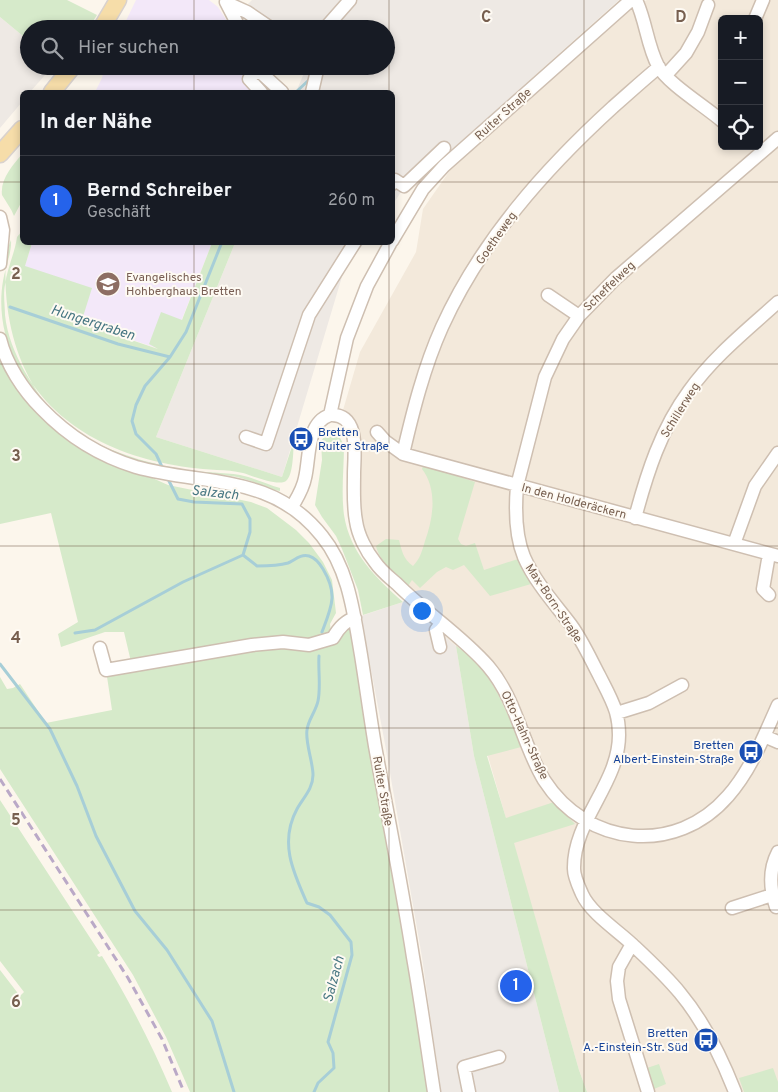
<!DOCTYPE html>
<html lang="de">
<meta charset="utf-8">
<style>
:root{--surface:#171b24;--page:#242831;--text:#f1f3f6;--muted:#9ea1a6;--line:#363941;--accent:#2563eb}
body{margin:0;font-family:Overpass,sans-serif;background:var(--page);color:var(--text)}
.controls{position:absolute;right:15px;top:15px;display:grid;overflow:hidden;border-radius:8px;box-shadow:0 2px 8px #0003}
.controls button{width:45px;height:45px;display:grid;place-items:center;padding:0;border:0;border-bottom:1px solid var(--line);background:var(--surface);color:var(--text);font:25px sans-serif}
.you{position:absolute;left:421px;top:610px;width:18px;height:18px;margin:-12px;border:4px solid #fff;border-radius:50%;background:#1a73e8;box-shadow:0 0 0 8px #1a73e833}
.badge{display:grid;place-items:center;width:32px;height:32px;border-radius:50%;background:var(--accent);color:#fff;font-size:16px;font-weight:700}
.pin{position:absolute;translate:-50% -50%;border:2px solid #fff;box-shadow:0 1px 5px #0006}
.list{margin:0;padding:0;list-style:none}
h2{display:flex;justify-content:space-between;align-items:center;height:65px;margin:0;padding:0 20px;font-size:21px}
h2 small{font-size:16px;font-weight:400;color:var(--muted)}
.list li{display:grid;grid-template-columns:32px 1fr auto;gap:15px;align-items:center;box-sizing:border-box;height:90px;padding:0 20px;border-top:1px solid var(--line)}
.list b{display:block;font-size:19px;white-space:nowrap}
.list p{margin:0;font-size:16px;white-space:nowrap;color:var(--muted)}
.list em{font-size:16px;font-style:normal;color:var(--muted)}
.icon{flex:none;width:28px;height:28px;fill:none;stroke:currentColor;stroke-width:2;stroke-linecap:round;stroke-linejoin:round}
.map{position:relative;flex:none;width:778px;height:1092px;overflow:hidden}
.search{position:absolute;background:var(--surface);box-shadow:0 2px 8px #0003;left:20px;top:20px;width:375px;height:55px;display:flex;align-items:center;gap:12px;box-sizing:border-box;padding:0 18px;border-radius:28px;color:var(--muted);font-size:19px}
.panel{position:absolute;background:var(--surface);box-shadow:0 2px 8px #0003;left:20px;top:90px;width:375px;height:155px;border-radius:8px}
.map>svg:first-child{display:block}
.residential{fill:#f3e9db;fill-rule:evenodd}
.industrial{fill:#eee9e4}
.education{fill:#f3e8f9}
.green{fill:#d6eaca}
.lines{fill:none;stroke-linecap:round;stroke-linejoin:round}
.stream{stroke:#a7ced7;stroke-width:3}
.minor-casing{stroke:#cebfb1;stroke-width:15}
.major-casing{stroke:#d9d2ce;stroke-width:19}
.minor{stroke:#fff;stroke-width:12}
.major{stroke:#f6dda9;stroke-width:16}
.rail{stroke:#baa9c7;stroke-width:3;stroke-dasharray:8 5;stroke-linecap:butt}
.grid{fill:none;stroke:#775f4f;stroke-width:1;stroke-opacity:0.55}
.labels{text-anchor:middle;stroke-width:4;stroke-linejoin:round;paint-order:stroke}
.street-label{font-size:12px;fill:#775f4f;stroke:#fefaf3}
.education-label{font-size:12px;fill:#785e54;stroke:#fefaf3;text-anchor:start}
.transit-label{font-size:12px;fill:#164399;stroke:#fefaf3;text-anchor:end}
.water-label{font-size:14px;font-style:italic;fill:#467682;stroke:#fefaf3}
.grid-label{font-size:16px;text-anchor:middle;font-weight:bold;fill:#775f4f;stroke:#fefaf3;stroke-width:4;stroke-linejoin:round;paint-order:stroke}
</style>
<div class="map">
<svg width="778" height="1092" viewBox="0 0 778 1092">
<rect width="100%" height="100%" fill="#fcf6ec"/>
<path class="residential" d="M647 0H778V1092H587L579 1070 456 646 403 602 408 596 363 541 355 453 341 417 360 352 416 252 423 209 453 166 627 10ZM722 19H759V146H722Z"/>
<path class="industrial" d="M252 0H619L448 153 423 178 401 192 393 204 392 92H296L307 66H386V29H277L248 4Z
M0 17 29 41V66H53L30 92H22V102L0 128Z
M235 243H364L344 270 282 477 156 437Z
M403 602 456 646 474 756 559 1092H441L422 957 385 744 361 616Z"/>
<path class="education" d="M136 0H209L218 7 232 29H122Z
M105 66H247L252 75 271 92H95L102 78Z
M32 243H212L169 352 14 301Z"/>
<path class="green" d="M0 0H67L97 15 88 29H29V41L0 17Z
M22 154V201L14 216C11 208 6 202 2 195 0 179 13 165 22 154Z
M22 231V242L32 243 25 266 92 288 81 323 158 349 149 344 161 312 182 320 212 243H235L156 437 282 477 294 440C293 449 294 479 284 482 274 485 253 476 243 473 234 471 226 470 217 470 143 466 64 440 25 372 15 354 7 335 5 315 5 306 3 294 5 285 7 268 15 253 17 237Z
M11 240C12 253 5 268 3 281 0 298 1 317 5 333 8 347 15 360 21 372 55 435 121 459 187 470 205 473 223 472 240 475 254 478 266 484 280 488V491C266 489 252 480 237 477 221 474 205 474 188 472 168 469 148 465 129 459 41 433 0 350 6 258 8 252 8 246 11 240Z
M0 355 33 408 139 472 168 485 251 502 267 508 296 530 309 543 323 562 332 580 336 613 330 624 331 633 347 626 351 627 432 1092H190L166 1037 133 975 0 769V677L7 689 13 688 20 684 46 723 112 710 106 670 132 666 124 632H105L61 647 58 634 78 622 51 513 0 524Z
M332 433 340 438 344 445C344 468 341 492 344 515 350 553 376 578 403 602L363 615 358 590 342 549 336 536 322 517 315 505 322 460 321 441 324 437Z
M423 466 433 468 475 482 458 539 461 544 466 546 475 543 484 570 518 559 531 584 490 596 464 565 453 570 446 567 437 572 420 588 412 580 408 586C397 576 379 561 376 546L386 539 399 540C402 551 403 559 413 566 420 559 422 551 425 541 433 519 438 490 422 469Z
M456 646C492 669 506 710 521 747L487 756 506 818 554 802 575 824 514 843 579 1070 587 1092H559L474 756Z
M0 800 100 953 97 955 99 957 102 956C129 1000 152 1045 172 1092H0V970L20 996 24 992 0 961Z
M659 1064 666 1084 654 1089 647 1068Z
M773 1068 778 1082V1092H744L739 1078Z"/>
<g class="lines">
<path class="stream" d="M296 92 310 79
M10 307 118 344 170 357
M163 469 156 454 136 434 132 421 136 405 145 386 170 357 186 332 222 242
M168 479 178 499 194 502 242 504 250 519V532L243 555 257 566C267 566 278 566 288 563 295 560 300 554 309 556 316 558 320 564 323 569 338 594 332 606 322 632
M75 633 95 630 183 582 243 555
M0 664 50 729 77 786 96 836 135 911 167 950 212 1021 234 1092
M314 1092 318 1083 334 1068 333 1053 328 1042 352 955 351 942 330 915 319 907 307 903C293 872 279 842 297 809 303 798 313 789 313 775 313 762 305 742 307 730 308 720 316 711 318 701 321 687 318 670 319 656"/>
<defs>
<path id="minor" d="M636 0C646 21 647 45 658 66 667 83 706 107 722 121
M226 2 240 29
M227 3 247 12 272 29
M755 19 763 0
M327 29 328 25 350 0
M256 66 258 70 282 92
M258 70 249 79 261 92
M666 75 686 53 698 32 708 5
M312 92 318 66
M392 184 395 180 404 186 444 148
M0 217 3 230 0 264
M392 241 423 189 444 166 631 0
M548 295 579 316
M0 339C6 364 23 390 42 409 68 436 100 456 136 467 205 486 272 473 322 536 349 569 354 615 361 655 366 686 370 716 375 746 388 817 402 887 413 957 421 1002 427 1047 434 1092
M330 415C361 413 354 456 354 474 354 489 353 506 356 521 358 535 366 551 375 562 381 571 389 577 397 584 426 613 462 636 488 666 517 700 522 744 544 780 587 847 676 856 728 796 751 770 764 736 778 705
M330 415 347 338 367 286 391 242
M377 432 385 441 403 454 778 556
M246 437 266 444 309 315 355 242
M403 454C413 411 424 367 442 327 481 241 544 170 613 107 628 94 643 80 659 67
M292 507C297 498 303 489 305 478 310 458 306 423 330 415
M635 518C647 473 661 429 689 391 713 357 747 330 778 302
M734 544 755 486 778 453
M769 595 763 589 769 554
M440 647 436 630 441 623
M100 648 106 670 252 645 283 642 309 645 333 638C338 629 344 621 355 618
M617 713 649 703 682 685
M764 736 778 742
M776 907C770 889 769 869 778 852
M732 908 772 895
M632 944 619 967 617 981 619 999 648 1092
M469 1092 464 1067 499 1057
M735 1092C721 1056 705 1023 680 993 667 977 651 962 635 947 620 932 591 914 582 894 579 887 574 877 574 869 573 820 619 784 619 735 619 728 618 719 616 712 612 699 605 687 599 675 590 658 582 640 571 625 555 604 535 582 524 557 515 535 515 510 517 486L545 377 563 339 579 316 616 278 778 138"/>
<path id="major" d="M101 29 118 0
M52 92 73 66
M0 154 22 129"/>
</defs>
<use href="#minor" class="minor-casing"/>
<use href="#major" class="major-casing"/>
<use href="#minor" class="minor"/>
<use href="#major" class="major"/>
<path class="rail" d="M0 779 128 978 162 1039 184 1092"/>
</g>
<path class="grid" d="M194 0V29M389 0V92M584 0V1092M194 66V92M0 182H22M392 182H778M194 242V1092M389 242V1092M0 364H778M0 546H778M0 728H778M0 910H778"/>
<defs>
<symbol id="school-disc" viewBox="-11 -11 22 22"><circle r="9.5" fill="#8d6e63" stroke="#fefaf3"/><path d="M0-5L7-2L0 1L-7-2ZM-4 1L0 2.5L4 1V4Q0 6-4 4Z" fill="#fff"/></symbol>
<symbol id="bus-disc" viewBox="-11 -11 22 22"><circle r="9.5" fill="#1a4fb4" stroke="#fefaf3"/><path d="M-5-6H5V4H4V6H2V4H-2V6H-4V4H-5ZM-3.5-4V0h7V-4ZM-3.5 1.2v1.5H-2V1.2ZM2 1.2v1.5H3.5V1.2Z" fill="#fff"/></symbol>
</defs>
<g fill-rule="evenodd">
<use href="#school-disc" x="94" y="270" width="28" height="28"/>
<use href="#bus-disc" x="287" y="425" width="28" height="28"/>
<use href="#bus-disc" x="737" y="738" width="28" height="28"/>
<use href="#bus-disc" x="692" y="1026" width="28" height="28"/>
</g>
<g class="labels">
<g class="street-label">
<text transform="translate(503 114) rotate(-42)" y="4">Ruiter Straße</text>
<text transform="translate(496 238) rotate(-55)" y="4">Goetheweg</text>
<text transform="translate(609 286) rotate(-44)" y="4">Scheffelweg</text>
<text transform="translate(680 410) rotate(-58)" y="4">Schillerweg</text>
<text transform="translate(574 501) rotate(15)" y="4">In den Holderäckern</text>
<text transform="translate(554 603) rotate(56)" y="4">Max-Born-Straße</text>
<text transform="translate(525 735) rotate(65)" y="4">Otto-Hahn-Straße</text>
<text transform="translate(383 791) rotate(80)" y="4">Ruiter Straße</text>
</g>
<g class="education-label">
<text x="126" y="281">Evangelisches<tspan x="126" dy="14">Hohberghaus Bretten</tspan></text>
</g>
<g class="transit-label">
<text x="318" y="436" text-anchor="start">Bretten<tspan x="318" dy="14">Ruiter Straße</tspan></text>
<text x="734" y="749">Bretten<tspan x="734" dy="14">Albert-Einstein-Straße</tspan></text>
<text x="688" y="1037">Bretten<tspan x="688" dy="14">A.-Einstein-Str. Süd</tspan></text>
</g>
<g class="water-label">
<text transform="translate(93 322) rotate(18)" y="5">Hungergraben</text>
<text transform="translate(215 492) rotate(6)" y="5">Salzach</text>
<text transform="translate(333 979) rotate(-75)" y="5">Salzach</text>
</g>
</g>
<g class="grid-label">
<text x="486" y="22">C</text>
<text x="681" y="22">D</text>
<text x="16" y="279">2</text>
<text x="16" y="461">3</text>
<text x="16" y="643">4</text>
<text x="16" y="825">5</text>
<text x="16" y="1007">6</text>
</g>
</svg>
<div class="controls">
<button>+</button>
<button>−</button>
<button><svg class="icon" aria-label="locate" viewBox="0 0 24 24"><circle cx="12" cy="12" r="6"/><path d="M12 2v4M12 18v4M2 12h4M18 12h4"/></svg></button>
</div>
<div class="you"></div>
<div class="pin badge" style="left:516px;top:986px">1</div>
<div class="search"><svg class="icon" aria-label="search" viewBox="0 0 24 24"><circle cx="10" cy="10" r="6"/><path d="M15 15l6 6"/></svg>Hier suchen</div>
<section class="panel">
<h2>In der Nähe<small></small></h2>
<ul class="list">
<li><span class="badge">1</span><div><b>Bernd Schreiber</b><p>Geschäft</p></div><em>260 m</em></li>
</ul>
</section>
</div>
